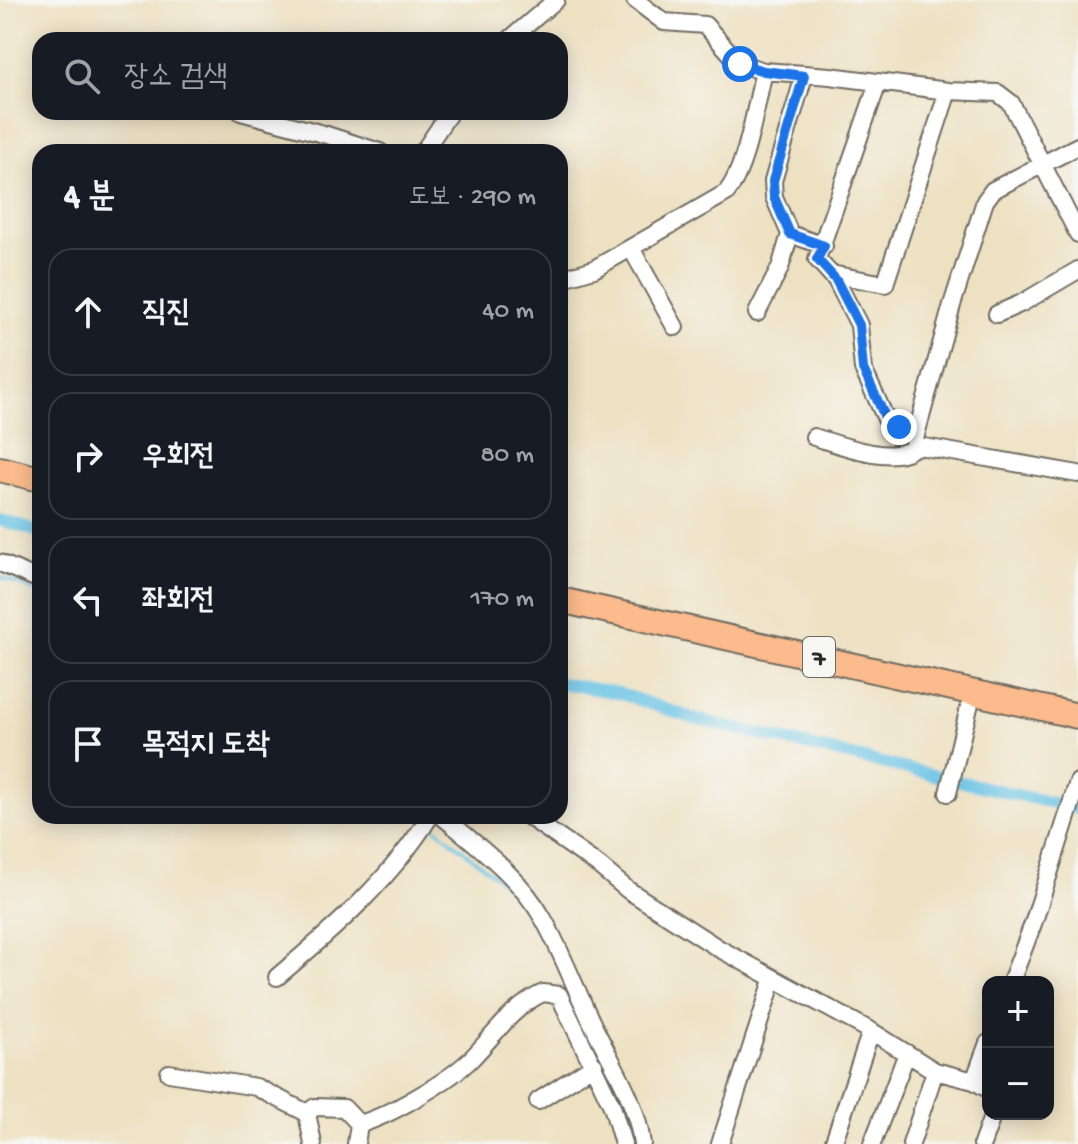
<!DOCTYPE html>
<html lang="ko">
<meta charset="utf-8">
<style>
:root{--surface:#171b24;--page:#242831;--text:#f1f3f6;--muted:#9ea1a6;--line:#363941}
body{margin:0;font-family:"Gochi Hand","Poor Story",sans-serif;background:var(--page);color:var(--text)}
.controls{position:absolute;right:24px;bottom:24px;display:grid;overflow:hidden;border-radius:16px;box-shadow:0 4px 20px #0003}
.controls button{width:72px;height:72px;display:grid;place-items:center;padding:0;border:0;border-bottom:2px solid var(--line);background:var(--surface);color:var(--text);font:40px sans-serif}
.stop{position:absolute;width:24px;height:24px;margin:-18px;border:6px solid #1a73e8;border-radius:50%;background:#fff}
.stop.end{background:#1a73e8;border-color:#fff;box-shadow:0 2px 8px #0008}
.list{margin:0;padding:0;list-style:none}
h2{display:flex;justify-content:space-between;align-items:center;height:104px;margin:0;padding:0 32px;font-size:34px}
h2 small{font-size:26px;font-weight:400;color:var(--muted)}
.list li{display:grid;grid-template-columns:52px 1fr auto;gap:24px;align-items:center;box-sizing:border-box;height:128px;margin:0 16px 16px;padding:0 16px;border:2px solid var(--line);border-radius:24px}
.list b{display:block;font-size:30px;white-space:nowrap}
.list em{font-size:26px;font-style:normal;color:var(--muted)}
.icon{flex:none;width:44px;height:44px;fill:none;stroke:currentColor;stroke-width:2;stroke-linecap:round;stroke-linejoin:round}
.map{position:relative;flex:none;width:1078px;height:1144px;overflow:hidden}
.search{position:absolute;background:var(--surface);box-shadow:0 4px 20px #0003;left:32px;top:32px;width:536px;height:88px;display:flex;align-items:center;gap:20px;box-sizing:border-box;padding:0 28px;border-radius:24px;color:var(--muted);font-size:30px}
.panel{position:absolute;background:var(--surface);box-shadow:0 4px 20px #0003;left:32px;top:144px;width:536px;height:680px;border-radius:24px}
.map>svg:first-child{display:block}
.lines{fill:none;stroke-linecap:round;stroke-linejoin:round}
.stream{stroke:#67c3e5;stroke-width:3}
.canal{stroke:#67c3e5;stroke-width:12}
.minor-casing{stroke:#6f6b60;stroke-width:20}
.highway-casing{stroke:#6f6b60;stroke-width:28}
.minor{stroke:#fff;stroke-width:16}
.highway{stroke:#fbbb8c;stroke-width:24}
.route{stroke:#1a73e8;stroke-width:10}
.labels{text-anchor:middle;stroke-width:8;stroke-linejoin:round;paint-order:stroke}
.shield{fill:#f6f6f2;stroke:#686867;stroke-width:2}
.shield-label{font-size:24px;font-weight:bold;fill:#2b2b2b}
</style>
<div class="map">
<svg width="1078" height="1144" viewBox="0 0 1078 1144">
<rect width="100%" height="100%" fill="#f6f6f2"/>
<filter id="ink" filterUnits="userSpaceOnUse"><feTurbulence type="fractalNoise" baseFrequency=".0125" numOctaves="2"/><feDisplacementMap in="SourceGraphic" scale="16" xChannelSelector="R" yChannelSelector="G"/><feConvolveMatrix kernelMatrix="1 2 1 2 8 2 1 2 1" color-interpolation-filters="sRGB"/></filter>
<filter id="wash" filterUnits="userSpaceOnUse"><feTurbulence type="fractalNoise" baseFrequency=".006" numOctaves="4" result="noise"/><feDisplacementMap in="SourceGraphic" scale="32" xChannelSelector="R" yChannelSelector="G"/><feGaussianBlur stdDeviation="1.8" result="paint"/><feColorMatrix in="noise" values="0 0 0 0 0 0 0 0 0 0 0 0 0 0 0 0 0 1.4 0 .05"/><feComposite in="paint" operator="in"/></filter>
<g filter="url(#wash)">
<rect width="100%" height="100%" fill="#eee1c2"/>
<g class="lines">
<path class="stream" d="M0 577 40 593
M414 816 422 820
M432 825 502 882 524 908 551 952
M584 1024 612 1087"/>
<path class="canal" d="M0 520 40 532
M560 683 618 693 695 719 1078 809"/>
</g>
</g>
<g filter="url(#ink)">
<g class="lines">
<defs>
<path id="minor" d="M635 0 664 22 705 25 740 64 764 71 830 76 948 91 998 93 1011 103 1078 234
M509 40 556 0
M878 83 817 259 836 280 859 325 863 369 886 419 915 437
M241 112 327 135 380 152
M423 152 450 112
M790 234 824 246
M631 248 675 327
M831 274 885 284 948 91
M560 279 594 269 726 193C747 168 756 104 764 71
M757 313 780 268 790 234 774 197 773 181 804 76
M997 314 1022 303 1078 270
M814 437C838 444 889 464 912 449L952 305 985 201 993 190 1078 146
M913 445 1078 474
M0 563 40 580
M948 793 973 691
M442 816C479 847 520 877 544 920 565 958 579 999 599 1037 617 1072 637 1104 642 1144
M528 816 598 865 628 890 718 948 871 1031 935 1071 974 1081 988 1089
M277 977C334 929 391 879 430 816
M1011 982 1034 921 1078 782
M169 1073 256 1087 307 1113 313 1144
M974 1081 988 1043
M538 1101 594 1065
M307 1113 315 1107 344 1108 359 1124
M359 1124C388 1117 450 1080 471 1059 494 1036 512 1007 543 993L559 995 612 1106 623 1144
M356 1144 359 1124
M720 1144 773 980
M833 1144 871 1031
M872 1144 907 1053
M911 1144 935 1071
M982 1144 993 1114"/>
<path id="highway" d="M0 469 40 479
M560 600 1078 716"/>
</defs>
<use href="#minor" class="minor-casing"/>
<use href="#highway" class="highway-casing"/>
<use href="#minor" class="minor"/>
<use href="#highway" class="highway"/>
</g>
</g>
<g class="lines" filter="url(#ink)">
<path class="route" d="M740 64 764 71 804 76 773 181 774 197 790 234 824 246 817 259 836 280 859 325 863 369 886 419 899 427"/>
</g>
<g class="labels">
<rect class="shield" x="803" y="637" width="32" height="40" rx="6"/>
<g class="shield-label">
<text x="819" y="665">7</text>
</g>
</g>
</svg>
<div class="controls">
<button>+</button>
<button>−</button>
</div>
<div class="stop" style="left:740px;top:64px"></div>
<div class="stop end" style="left:899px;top:427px"></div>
<div class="search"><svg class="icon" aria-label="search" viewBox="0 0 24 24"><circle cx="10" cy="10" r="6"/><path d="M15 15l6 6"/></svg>장소 검색</div>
<section class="panel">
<h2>4 분<small>도보 · 290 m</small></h2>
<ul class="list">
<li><svg class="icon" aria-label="ahead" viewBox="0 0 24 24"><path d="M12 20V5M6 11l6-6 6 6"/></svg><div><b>직진</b></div><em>40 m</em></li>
<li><svg class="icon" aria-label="right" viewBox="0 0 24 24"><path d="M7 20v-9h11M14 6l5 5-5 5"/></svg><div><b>우회전</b></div><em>80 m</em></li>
<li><svg class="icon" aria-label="left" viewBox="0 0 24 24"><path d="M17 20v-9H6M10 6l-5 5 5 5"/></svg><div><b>좌회전</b></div><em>170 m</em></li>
<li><svg class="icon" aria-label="arrive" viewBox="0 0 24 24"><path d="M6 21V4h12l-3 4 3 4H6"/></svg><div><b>목적지 도착</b></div></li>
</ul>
</section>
</div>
